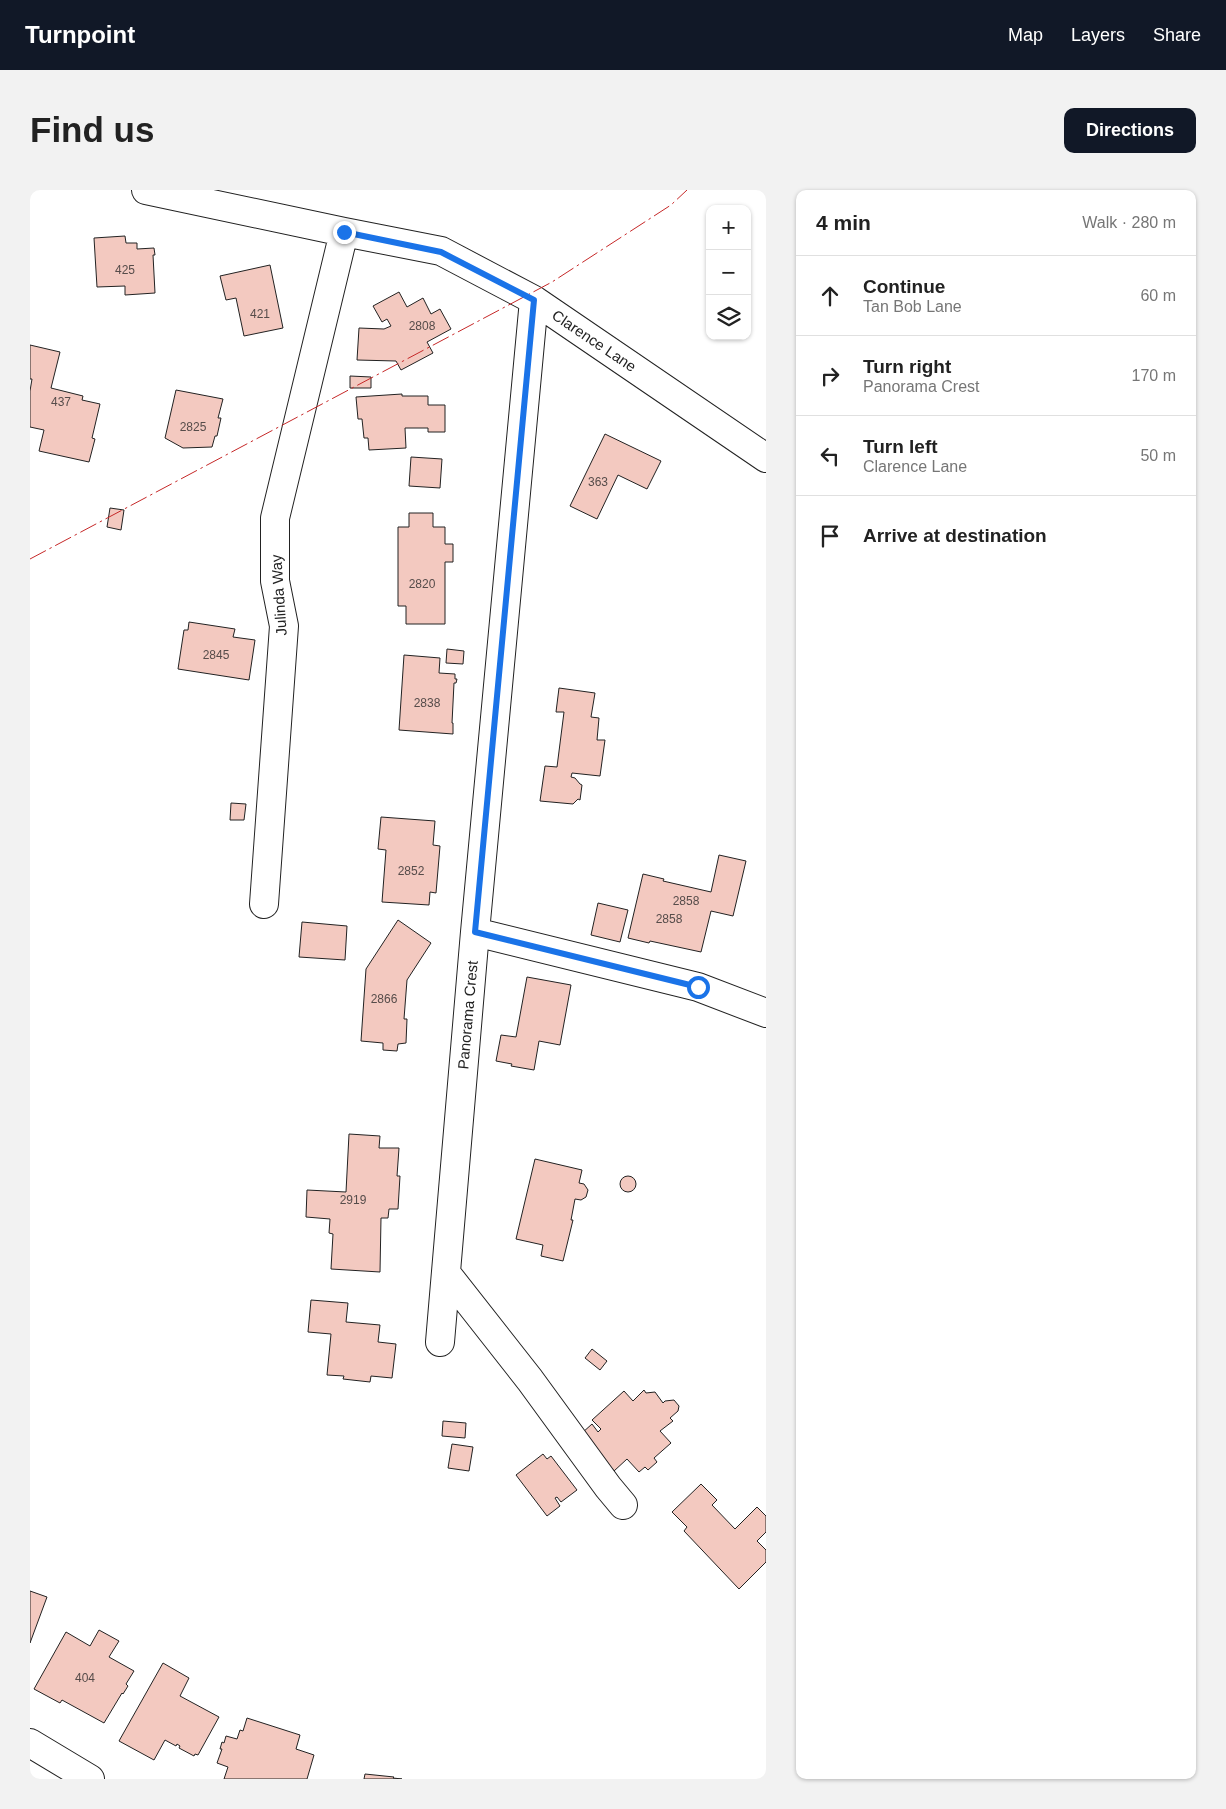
<!DOCTYPE html>
<meta charset="utf-8">
<style>
:root{--surface:#fff;--page:#f2f2f2;--text:#222;--muted:#767676;--line:#e0e0e0;--accent:#111827}
body{margin:0;font-family:Arial,sans-serif;background:var(--page);color:var(--text)}
.controls{position:absolute;right:15px;top:15px;display:grid;overflow:hidden;border-radius:10px;box-shadow:0 1px 4px #0004}
.controls button{width:45px;height:45px;display:grid;place-items:center;padding:0;border:0;border-bottom:1px solid var(--line);background:var(--surface);color:var(--text);font:25px sans-serif}
.stop{position:absolute;width:15px;height:15px;margin:-11px;border:4px solid #1a73e8;border-radius:50%;background:#fff}
.stop.end{background:#1a73e8;border-color:#fff;box-shadow:0 1px 5px #0008}
.list{margin:0;padding:0;list-style:none}
h2{display:flex;justify-content:space-between;align-items:center;height:65px;margin:0;padding:0 20px;font-size:21px}
h2 small{font-size:16px;font-weight:400;color:var(--muted)}
.list li{display:grid;grid-template-columns:32px 1fr auto;gap:15px;align-items:center;box-sizing:border-box;height:80px;padding:0 20px;border-top:1px solid var(--line)}
.list b{display:block;font-size:19px;white-space:nowrap}
.list p{margin:0;font-size:16px;white-space:nowrap;color:var(--muted)}
.list em{font-size:16px;font-style:normal;color:var(--muted)}
.icon{flex:none;width:28px;height:28px;fill:none;stroke:currentColor;stroke-width:2;stroke-linecap:round;stroke-linejoin:round}
.map{position:relative;flex:none;width:736px;height:1589px;overflow:hidden;border-radius:10px}
header{display:flex;align-items:center;gap:30px;box-sizing:border-box;height:70px;padding:0 25px;background:var(--accent);color:#fff}
header strong{font-size:24px}
nav{display:flex;gap:28px;margin-inline-start:auto;font-size:18px}
.intro{display:flex;align-items:center;justify-content:space-between;box-sizing:border-box;height:120px;padding:0 30px}
h1{margin:0;font-size:35px}
.button{padding:12px 22px;border-radius:10px;background:var(--accent);color:#fff;font-size:18px;font-weight:700}
main{display:flex;gap:30px;padding:0 30px}
aside{flex:1;background:var(--surface);border-radius:10px;box-shadow:0 1px 4px #0004}
.map>svg:first-child{display:block}
.building{fill:#f3c9c0;stroke:#222}
.lines{fill:none;stroke-linecap:round;stroke-linejoin:round}
.minor-casing{stroke:#222;stroke-width:30}
.minor{stroke:#fff;stroke-width:28}
.power{stroke:#c62828;stroke-width:1;stroke-dasharray:18 4 2.5 4;stroke-linecap:butt}
.route{stroke:#1a73e8;stroke-width:6}
.labels{text-anchor:middle;stroke-width:4;stroke-linejoin:round;paint-order:stroke}
.number-label{font-size:12px;fill:#564c4a}
.street-label{font-size:15px;fill:#222;stroke:#fff}
</style>
<header>
<strong>Turnpoint</strong>
<nav><a>Map</a><a>Layers</a><a>Share</a></nav>
</header>
<div class="intro"><h1>Find us</h1><a class="button">Directions</a></div>
<main>
<div class="map">
<svg width="736" height="1589" viewBox="0 0 736 1589">
<rect width="100%" height="100%" fill="#fff"/>
<path class="building" d="M95 46 96 53H107V59L124 58 125 65H123L125 103 95 105V96L67 97 64 48Z
M240 75 253 138 214 146 206 108 196 110 190 86Z
M369 102 377 117 393 108 401 124 410 119 421 139 397 152 403 163 371 180 366 171 327 170 329 138 354 139 361 136 357 129 352 132 343 116Z
M0 155 30 162 21 198 53 206 52 210 70 214 62 248 65 249 59 272 9 261 14 240 0 237V201L2 189H0Z
M320 186 341 187V198H320Z
M146 200 193 209 188 228H191L187 246H185L182 257 153 258 135 248Z
M372 204V206H398V215H415V242H398V238H375L376 258 339 260 338 248H334L332 229H328L326 207Z
M575 244 631 271 617 299 588 285 567 329 540 316Z
M381 267 412 269 410 298 379 296Z
M80 318 94 320 91 340 77 337Z
M379 323H403V337H415V354H423V372H415V434H376V416H368V337H379Z
M159 432 205 439 203 447 225 450 219 490 148 479 154 440H158Z
M417 459 434 461 433 474 416 473Z
M374 465 410 468 409 483 425 484V489H427L426 493H424L422 533H423V544L369 540Z
M529 498 565 503 561 527 569 528 567 550H575L570 586 542 583 541 587 545 588 550 594 552 595 550 610 548 609 543 614 510 611 515 576 527 577 534 522H526Z
M201 613 216 614 214 630H200Z
M351 627 405 631 403 655 410 656 406 703 400 702 399 715 352 712 356 660 348 659Z
M689 665 716 671 703 726 681 721 671 762 620 751 619 753 598 748 613 684 634 689 633 691 681 702Z
M568 713 598 720 590 752 561 745Z
M368 730 401 753 377 790 374 829H377L376 853 368 854 367 861 353 860V853L331 851 336 779Z
M272 732 317 736 315 770 269 767Z
M497 787 541 795 530 855 509 851 504 880 481 876 482 874 466 871 471 845 486 847Z
M319 944 350 946 349 958H369L367 986H370L368 1019H359L358 1028H351L350 1082 301 1079 303 1044 299 1043 300 1029 276 1027 277 1000 316 1002Z
M505 969 552 980 549 993 554 994 558 1000 556 1007 551 1010 545 1009 541 1030H543L533 1071 511 1066 513 1055 486 1049Z
M590 994a8 8 0 1 1 16 0a8 8 0 1 1-16 0Z
M281 1110 318 1113 316 1132 350 1135 348 1152 366 1154 362 1188 341 1186 340 1192 313 1189 314 1186 297 1185 301 1144 278 1142Z
M562 1159 577 1171 570 1180 555 1168Z
M614 1200 616 1203 625 1202 633 1213 635 1211 644 1210 649 1216 648 1221 640 1228 643 1231 630 1241 641 1253 624 1268 627 1272 618 1280 615 1277 609 1282 597 1269 584 1281 552 1243 562 1234 568 1242 571 1239 562 1230 594 1201 603 1211Z
M413 1231 436 1233 435 1248 412 1246Z
M422 1254 443 1257 439 1281 418 1278Z
M513 1264 517 1269 521 1266 547 1300 531 1312 527 1307 525 1308 530 1316 517 1326 486 1285Z
M671 1294 687 1310 682 1315 705 1339 727 1317 736 1326V1342L727 1351 736 1360V1372L709 1399 654 1341 657 1337 642 1322Z
M0 1401 17 1407 0 1453Z
M69 1440 89 1451 79 1467 104 1481 96 1494 98 1496 93 1504 92 1503 74 1533 32 1510 30 1513 4 1499 36 1442 60 1456Z
M133 1473 159 1488 150 1506 189 1527 168 1565 165 1564 164 1566 149 1558 150 1556 147 1554 146 1556 135 1550 124 1570 89 1551Z
M217 1528 270 1545 266 1559 284 1565 277 1589H194L198 1577 187 1573 192 1559H190L192 1552 194 1553 196 1546 207 1549 210 1540 213 1541Z
M335 1584 364 1587 363 1588 372 1589H334Z"/>
<g class="lines">
<defs>
<path id="minor" d="M116 0 314 42 411 61 504 110 736 268
M234 714 254 436 245 391V328L314 42
M445 742 668 797 736 823
M416 1083 500 1190 578 1297 593 1315
M410 1152 445 742 504 110
M0 1553 60 1589"/>
</defs>
<use href="#minor" class="minor-casing"/>
<use href="#minor" class="minor"/>
<path class="power" d="M0 369 522 92 641 15 657 0"/>
</g>
<g class="lines">
<path class="route" d="M314 42 411 62 504 110 445 742 668 797"/>
</g>
<g class="labels">
<g class="number-label">
<text x="95" y="84">425</text>
<text x="230" y="128">421</text>
<text x="392" y="140">2808</text>
<text x="31" y="216">437</text>
<text x="163" y="241">2825</text>
<text x="568" y="296">363</text>
<text x="392" y="398">2820</text>
<text x="186" y="469">2845</text>
<text x="397" y="517">2838</text>
<text x="381" y="685">2852</text>
<text x="656" y="715">2858</text>
<text x="639" y="733">2858</text>
<text x="354" y="813">2866</text>
<text x="323" y="1014">2919</text>
<text x="55" y="1492">404</text>
</g>
<g class="street-label">
<text transform="translate(564 151) rotate(34)" y="5">Clarence Lane</text>
<text transform="translate(249 405) rotate(-94)" y="5">Julinda Way</text>
<text transform="translate(438 825) rotate(-85)" y="5">Panorama Crest</text>
</g>
</g>
</svg>
<div class="controls">
<button>+</button>
<button>−</button>
<button><svg class="icon" aria-label="layers" viewBox="0 0 24 24"><path d="M12 4l9 5-9 5-9-5zM3 14l9 5 9-5"/></svg></button>
</div>
<div class="stop" style="left:668px;top:797px"></div>
<div class="stop end" style="left:314px;top:42px"></div>
</div>
<aside>
<h2>4 min<small>Walk · 280 m</small></h2>
<ul class="list">
<li><svg class="icon" aria-label="ahead" viewBox="0 0 24 24"><path d="M12 20V5M6 11l6-6 6 6"/></svg><div><b>Continue</b><p>Tan Bob Lane</p></div><em>60 m</em></li>
<li><svg class="icon" aria-label="right" viewBox="0 0 24 24"><path d="M7 20v-9h11M14 6l5 5-5 5"/></svg><div><b>Turn right</b><p>Panorama Crest</p></div><em>170 m</em></li>
<li><svg class="icon" aria-label="left" viewBox="0 0 24 24"><path d="M17 20v-9H6M10 6l-5 5 5 5"/></svg><div><b>Turn left</b><p>Clarence Lane</p></div><em>50 m</em></li>
<li><svg class="icon" aria-label="arrive" viewBox="0 0 24 24"><path d="M6 21V4h12l-3 4 3 4H6"/></svg><div><b>Arrive at destination</b></div></li>
</ul>
</aside>
</main>
